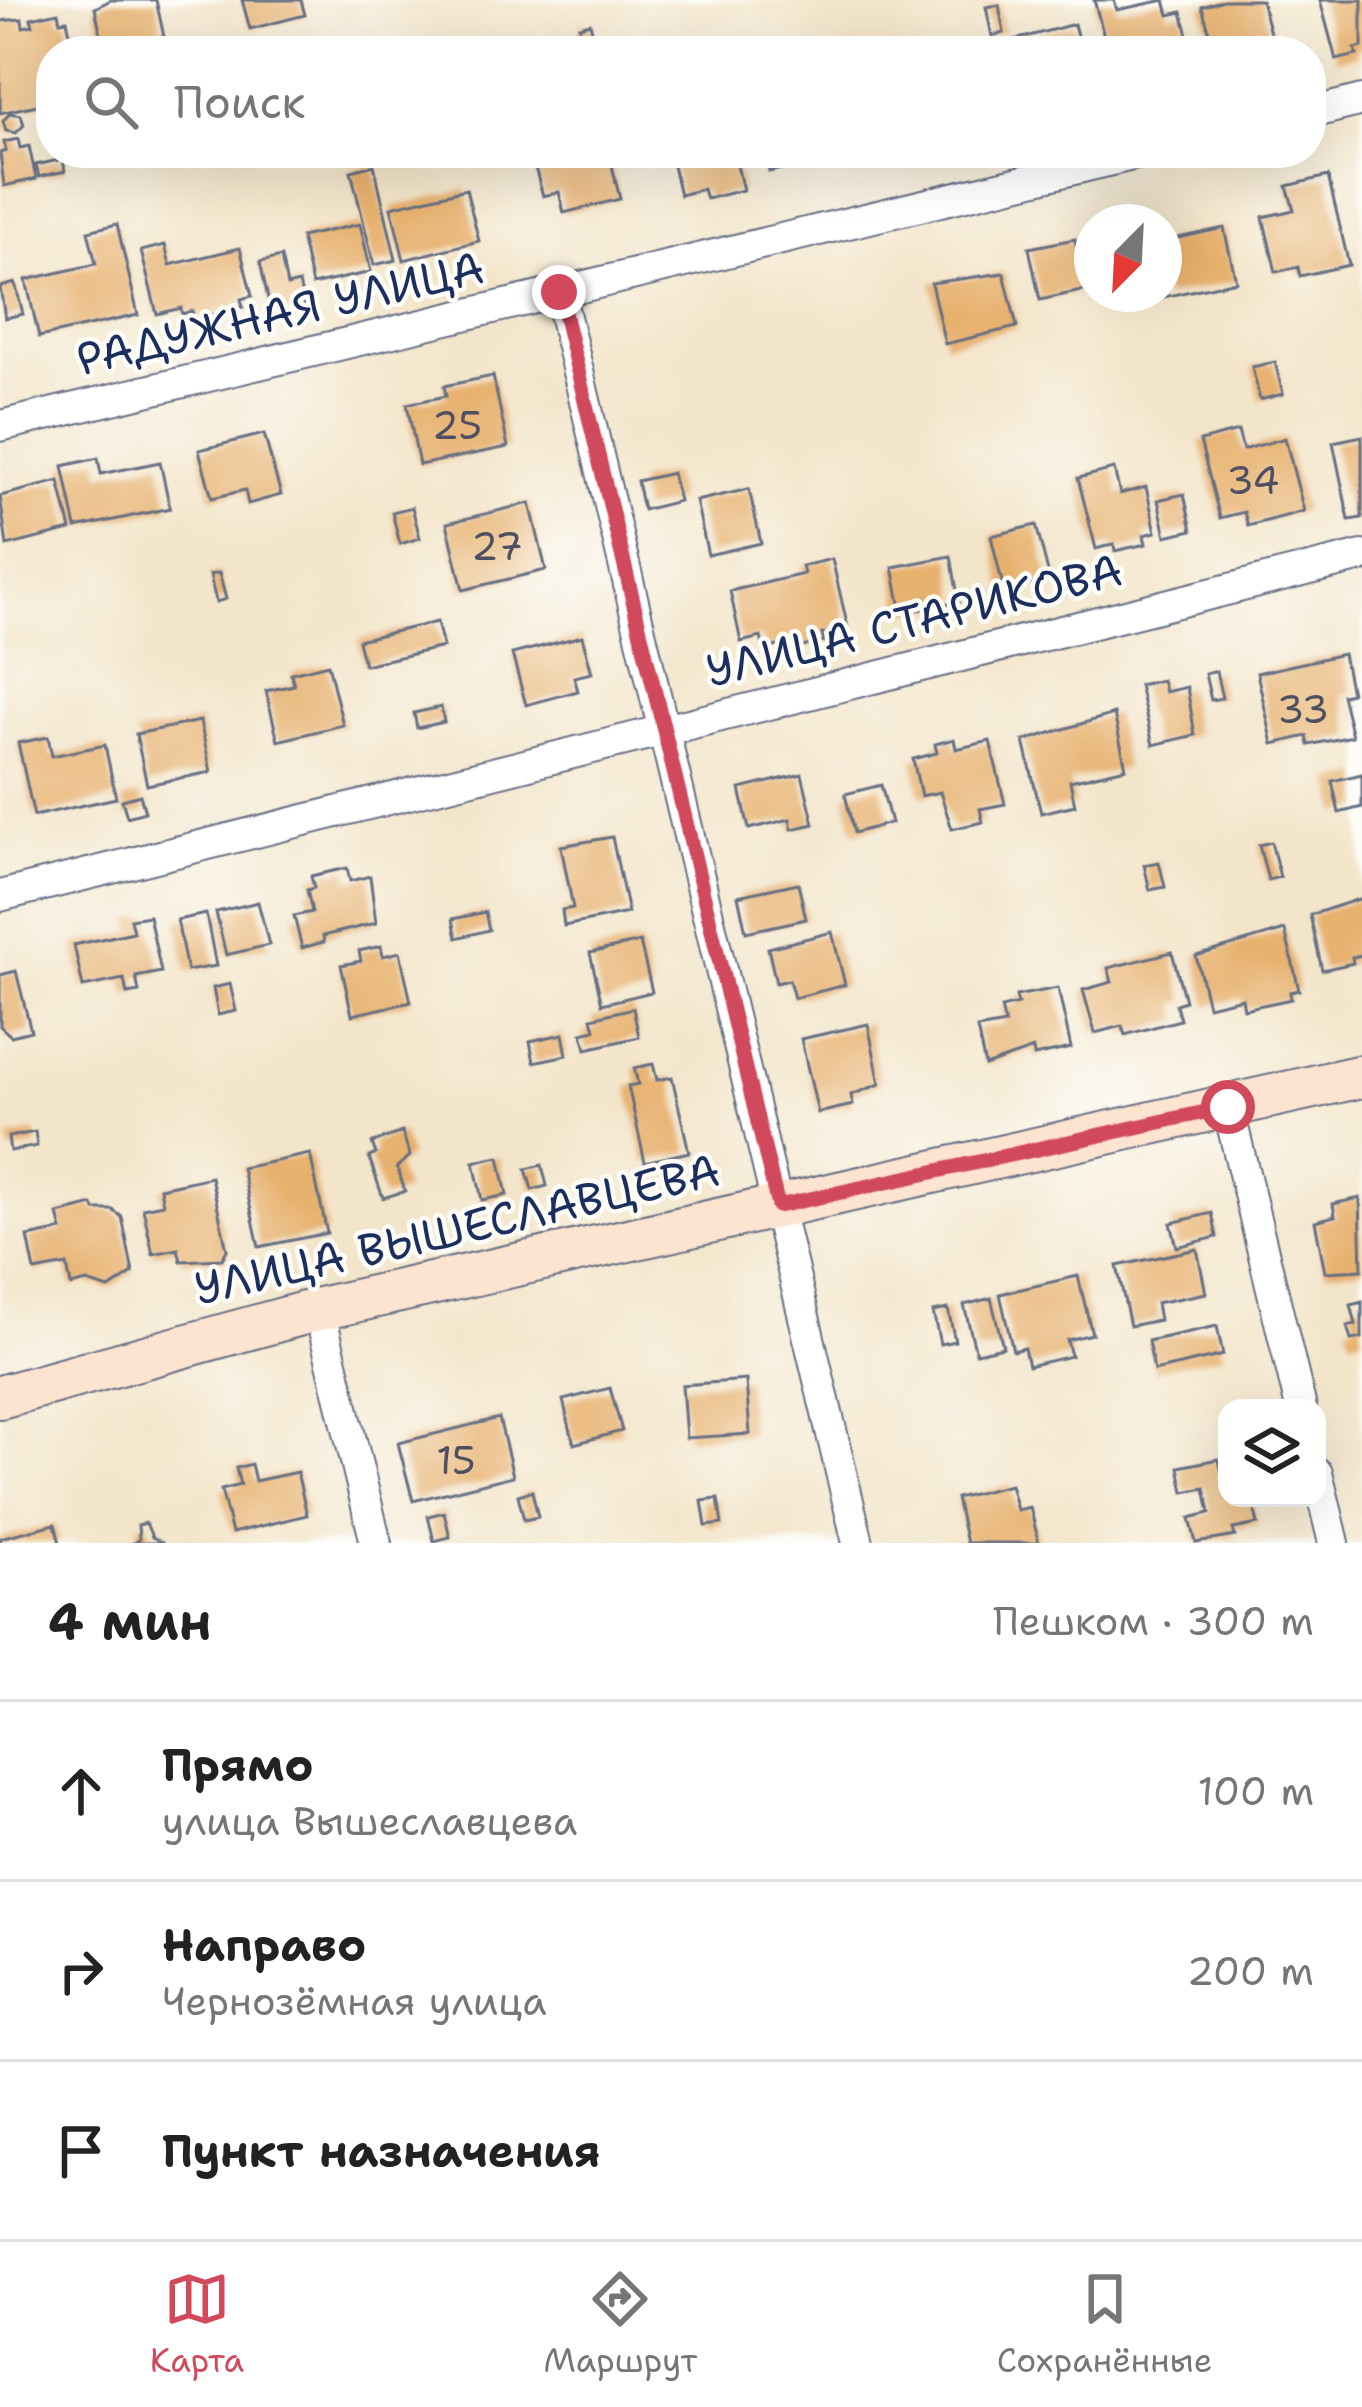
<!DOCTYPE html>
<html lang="ru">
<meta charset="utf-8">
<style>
:root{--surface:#fff;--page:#f2f2f2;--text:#222;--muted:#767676;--line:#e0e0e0;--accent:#d1495b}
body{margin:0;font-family:"Shantell Sans",sans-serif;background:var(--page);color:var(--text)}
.controls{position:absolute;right:36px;bottom:36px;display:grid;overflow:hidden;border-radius:24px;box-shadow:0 12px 48px #0002}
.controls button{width:108px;height:108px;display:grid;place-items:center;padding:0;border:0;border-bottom:3px solid var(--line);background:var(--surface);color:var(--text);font:60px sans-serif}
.compass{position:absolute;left:1074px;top:204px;width:108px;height:108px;border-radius:50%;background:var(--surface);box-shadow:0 12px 48px #0002;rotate:204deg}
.stop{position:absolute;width:36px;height:36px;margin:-27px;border:9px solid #d1495b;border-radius:50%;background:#fff}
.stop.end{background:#d1495b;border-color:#fff;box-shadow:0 3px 12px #0008}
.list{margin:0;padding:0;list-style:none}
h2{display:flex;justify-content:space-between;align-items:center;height:156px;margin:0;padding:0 48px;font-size:51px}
h2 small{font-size:39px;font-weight:400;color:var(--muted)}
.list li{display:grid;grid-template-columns:78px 1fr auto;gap:36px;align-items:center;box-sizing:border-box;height:180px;padding:0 48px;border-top:3px solid var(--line)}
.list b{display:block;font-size:45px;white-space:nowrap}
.list p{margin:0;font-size:39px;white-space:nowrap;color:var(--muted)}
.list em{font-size:39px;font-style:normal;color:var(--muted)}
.icon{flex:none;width:66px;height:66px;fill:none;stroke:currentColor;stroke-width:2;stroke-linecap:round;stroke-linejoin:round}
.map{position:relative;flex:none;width:1362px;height:1543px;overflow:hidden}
.search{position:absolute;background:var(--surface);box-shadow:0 12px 48px #0002;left:36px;right:36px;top:36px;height:132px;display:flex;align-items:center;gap:30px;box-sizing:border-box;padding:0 42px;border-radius:48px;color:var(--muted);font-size:45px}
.sheet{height:696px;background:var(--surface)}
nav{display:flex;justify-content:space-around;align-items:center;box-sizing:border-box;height:168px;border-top:3px solid var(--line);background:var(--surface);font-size:33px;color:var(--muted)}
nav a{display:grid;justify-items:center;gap:6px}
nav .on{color:var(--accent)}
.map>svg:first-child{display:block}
.building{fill:#e7b16e}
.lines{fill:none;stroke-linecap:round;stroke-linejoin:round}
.street-casing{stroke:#676f84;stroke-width:34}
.secondary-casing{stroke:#676f84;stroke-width:46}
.street{stroke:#fff;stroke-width:30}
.secondary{stroke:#fde4d1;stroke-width:42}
.route{stroke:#d1495b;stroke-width:15}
.labels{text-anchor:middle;stroke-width:9;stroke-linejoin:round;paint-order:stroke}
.number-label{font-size:39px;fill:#4e5062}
.street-label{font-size:45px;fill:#1b2f5e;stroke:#fdfcf7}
</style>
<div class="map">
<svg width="1362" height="1543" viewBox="0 0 1362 1543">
<rect width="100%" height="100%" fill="#fdfcf7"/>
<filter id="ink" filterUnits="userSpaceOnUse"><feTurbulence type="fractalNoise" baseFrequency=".00833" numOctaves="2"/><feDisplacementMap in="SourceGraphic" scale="24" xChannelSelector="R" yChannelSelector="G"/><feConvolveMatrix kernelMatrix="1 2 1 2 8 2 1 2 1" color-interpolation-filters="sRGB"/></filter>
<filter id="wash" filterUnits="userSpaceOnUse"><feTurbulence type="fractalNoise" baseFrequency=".004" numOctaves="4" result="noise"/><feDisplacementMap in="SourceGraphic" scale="48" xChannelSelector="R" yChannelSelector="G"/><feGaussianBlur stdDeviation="2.7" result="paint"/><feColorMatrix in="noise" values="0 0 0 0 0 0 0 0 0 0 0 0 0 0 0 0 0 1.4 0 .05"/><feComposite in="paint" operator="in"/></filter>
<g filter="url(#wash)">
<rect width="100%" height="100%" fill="#f3e5ca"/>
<g id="blocks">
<path class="building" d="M111 0H156L164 37 103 45 95 8Z
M242 0H301L305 15 250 29Z
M1094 0H1114L1117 10 1165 0 1169 15 1182 12 1192 51H1108Z
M1223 0H1261L1275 51H1215L1202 7Z
M1320 0H1362V47L1355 49 1357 55 1336 60Z
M999 5 1004 33 992 36 986 7Z
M58 12 60 21 67 20 74 51H51V102L0 113V21L22 19 23 27 33 25 31 18Z
M590 23 597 51H563L584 44 579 26Z
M1074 24 1081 51H1001L999 44Z
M10 113 21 115 24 125 16 133 6 131 3 121Z
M18 139 20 148 29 146 36 179 4 186 0 153 6 151 4 142Z
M578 153H609L620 199 564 213 559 192 543 196 534 164Z
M670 153H734L743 190 706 199 703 189 680 195Z
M765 153H844V155L769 172Z
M63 159 65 171 39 177 36 165Z
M374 165 396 260 374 265 351 171Z
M1328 176 1349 265 1300 276 1298 267 1276 272 1263 217 1294 210 1287 186Z
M466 189 479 241 404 260 391 207Z
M117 224 138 315 39 337 26 280 96 264 88 231Z
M360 224 371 272 312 285 301 237Z
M1224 228 1236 281 1164 297V241Z
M1075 239 1086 290 1040 300 1029 248Z
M165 245 170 265 240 248 252 296 241 299 243 307 194 319 192 311 182 314 181 308 157 314 141 251Z
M281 257 287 286 299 283 305 310 272 317 260 262Z
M1004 273 1017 327 945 344 931 283Z
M15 283 23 314 5 318 0 287Z
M1275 362 1283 394 1260 400 1252 367Z
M493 376 508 447 419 465 407 404 446 396 444 386Z
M1238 431 1243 450 1285 438 1304 511 1248 526 1244 512 1220 518 1200 441Z
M264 434 281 495 248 504 245 490 212 498 199 450Z
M1362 436V518L1349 520 1333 442Z
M98 458 101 474 160 462 170 508 76 528 63 466Z
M1114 469 1120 494 1146 487 1156 532 1144 535 1146 544 1115 551 1114 544 1096 549 1078 478Z
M672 473 679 501 643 510 637 481Z
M59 481 71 530 7 546 0 496Z
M749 489 761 543 708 555 696 501Z
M1184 494 1192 530 1166 536 1158 500Z
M530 503 546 570 463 590 447 523Z
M412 507 420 538 400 544 392 512Z
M1036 525 1050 580 1004 591 991 536Z
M951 556 959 602 902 613 893 567Z
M832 559 848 628 822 634 824 642 789 650 788 644 764 649 761 637 741 642 730 591 804 574 802 566Z
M219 573 226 599 216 602 210 575Z
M437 622 443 647 364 665 358 640Z
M582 636 592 673 574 677 578 691 526 705 512 654Z
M1343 654 1351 693 1342 695 1352 736 1309 745 1307 736 1273 744 1257 673Z
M328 664 343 725 278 741 266 691 294 685 291 673Z
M1216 671 1222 698 1211 700 1205 674Z
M1162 680 1165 692 1187 687 1195 735 1153 745 1139 685Z
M441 707 444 722 417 728 414 713Z
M1114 714 1126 768 1070 781 1075 805 1041 813 1024 741Z
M200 721 211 772 147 785 136 734Z
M48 737 52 756 105 745 116 798 34 816 18 743Z
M954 739 956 749 990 741 1005 804 980 809 983 822 952 829 940 792 921 796 913 759 937 753 935 744Z
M802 774 814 824 792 829 790 819 749 829 740 789Z
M1362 774V807L1339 813 1332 781Z
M881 785 891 823 854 833 845 794Z
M140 795 145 812 127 817 122 800Z
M612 837 628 913 564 926 562 910 573 908 561 846Z
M1271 842 1280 877 1268 880 1259 845Z
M1159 862 1165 887 1150 890 1144 865Z
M347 868 350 881 370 876 376 923 323 936 324 942 302 948 294 916 312 912 307 890 314 888 311 876Z
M798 883 806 919 746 932 738 896Z
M1362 898V955L1352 957 1353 963 1322 970 1310 915Z
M258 902 269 945 226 955 216 912Z
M485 912 489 930 457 938 453 919Z
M206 914 216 966 187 971 177 920Z
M149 916 161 972 136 977 139 992 127 994 124 979 83 987 74 945 133 932 130 919Z
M1285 930 1299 990 1290 992 1291 999 1244 1009 1242 998 1208 1006 1196 956Z
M832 932 845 985 794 998 789 980 776 983 768 948Z
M640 942 652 992 602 1004 590 953Z
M381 946 383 956 400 952 411 1002 352 1015 341 965 361 961 359 951Z
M1172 952 1185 1001 1176 1004 1180 1020 1125 1035 1122 1026 1095 1033 1083 990 1112 982 1108 968Z
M16 971 31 1031 11 1036 0 1026V975Z
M230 984 236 1011 218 1015 213 988Z
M1058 988 1071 1048 1034 1056 1033 1049 985 1066 977 1029 1005 1024 1001 1008 1018 1004 1016 996Z
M633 1008 639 1037 586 1049 582 1033 595 1030 592 1018Z
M868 1024 880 1084 851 1095 853 1105 818 1113 801 1039Z
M563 1034 567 1055 534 1062 530 1041Z
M653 1064 657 1080 672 1077 689 1152 645 1162 628 1086 638 1084 634 1068Z
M35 1132 37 1146 10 1151 8 1137Z
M402 1132 410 1156 397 1167 405 1191 383 1198 369 1157 376 1154 372 1143Z
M310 1154 327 1233 259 1247 242 1168Z
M499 1157 507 1195 482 1200 474 1162Z
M542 1165 547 1186 532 1190 526 1169Z
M211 1177 227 1250 222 1259 181 1261 178 1249 153 1254 143 1208 163 1204 160 1188Z
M1360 1198 1362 1270 1325 1272 1315 1221 1335 1216 1333 1204Z
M93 1205 95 1210H113L122 1217 133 1273 109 1289 87 1282 71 1286 67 1265 35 1271 28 1237 62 1230 58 1214Z
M1212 1213 1217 1237 1177 1247 1171 1223Z
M1197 1249 1206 1293 1156 1303 1159 1320 1130 1326 1117 1266Z
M1078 1276 1092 1334 1067 1340 1071 1356 1028 1366 1024 1348 1013 1351 1000 1294Z
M991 1298 1003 1347 976 1353 964 1305Z
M1362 1302V1338L1351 1340 1347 1326 1356 1324 1351 1305Z
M948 1309 955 1341 940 1344 933 1312Z
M1217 1326 1223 1355 1154 1371 1148 1341Z
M746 1380 750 1434 686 1438 682 1385Z
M610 1388 622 1431 574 1444 563 1400Z
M499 1418 513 1476 413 1501 398 1443Z
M1219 1459 1222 1473 1227 1472V1498H1252L1258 1524 1233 1529 1235 1536 1196 1543 1190 1518 1210 1513 1205 1488 1184 1492 1179 1467Z
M251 1464 255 1481 297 1472 307 1515 232 1533 221 1490 240 1485 236 1468Z
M1010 1485 1017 1510 1030 1507 1039 1543H966L956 1498Z
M532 1491 538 1517 524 1520 518 1495Z
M718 1499 722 1524 706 1526 702 1501Z
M444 1512 450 1537 434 1541 428 1516Z
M146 1523 152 1537 163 1543H133L139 1539 138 1525Z
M55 1524 60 1543H0V1538Z"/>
</g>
</g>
<g filter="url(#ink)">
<use href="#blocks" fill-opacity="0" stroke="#676f84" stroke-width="3"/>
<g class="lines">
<defs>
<path id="street" d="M1311 113 1362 100
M559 292 858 1543
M0 426 1141 153
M0 896 1362 556
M1228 1107 1301 1408
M319 1309 376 1543
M1317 1473 1334 1543"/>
<path id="secondary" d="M0 1397 319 1309 1362 1076"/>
</defs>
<use href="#street" class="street-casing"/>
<use href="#secondary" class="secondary-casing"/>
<use href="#street" class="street"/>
<use href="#secondary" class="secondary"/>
</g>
</g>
<g class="lines" filter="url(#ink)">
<path class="route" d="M559 292 778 1206 1228 1107"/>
</g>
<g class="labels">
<g class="number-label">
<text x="457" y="439">25</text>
<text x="1253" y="494">34</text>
<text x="497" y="560">27</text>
<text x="1303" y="723">33</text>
<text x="456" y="1474">15</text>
</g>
<g class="street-label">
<text transform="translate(280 313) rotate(-13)" y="16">РАДУЖНАЯ УЛИЦА</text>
<text transform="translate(914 620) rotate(-14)" y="16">УЛИЦА СТАРИКОВА</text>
<text transform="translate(457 1229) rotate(-13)" y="16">УЛИЦА ВЫШЕСЛАВЦЕВА</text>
</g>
</g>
</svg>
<div class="controls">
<button><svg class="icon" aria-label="layers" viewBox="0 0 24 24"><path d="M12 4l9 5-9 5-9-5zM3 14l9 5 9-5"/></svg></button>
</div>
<svg class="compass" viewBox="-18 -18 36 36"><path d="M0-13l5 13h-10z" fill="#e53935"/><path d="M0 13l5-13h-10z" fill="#767676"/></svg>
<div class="stop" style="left:1228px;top:1107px"></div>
<div class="stop end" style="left:559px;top:292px"></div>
<div class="search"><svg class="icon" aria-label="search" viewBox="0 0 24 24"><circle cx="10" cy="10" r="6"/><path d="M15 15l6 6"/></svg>Поиск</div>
</div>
<section class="sheet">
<h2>4 мин<small>Пешком · 300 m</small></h2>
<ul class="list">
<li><svg class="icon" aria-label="ahead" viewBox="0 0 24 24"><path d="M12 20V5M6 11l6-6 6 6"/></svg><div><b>Прямо</b><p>улица Вышеславцева</p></div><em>100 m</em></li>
<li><svg class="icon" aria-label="right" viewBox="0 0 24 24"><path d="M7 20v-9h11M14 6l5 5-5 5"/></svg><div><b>Направо</b><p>Чернозёмная улица</p></div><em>200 m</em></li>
<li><svg class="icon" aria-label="arrive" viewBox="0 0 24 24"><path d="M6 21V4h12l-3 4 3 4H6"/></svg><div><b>Пункт назначения</b></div></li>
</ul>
</section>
<nav>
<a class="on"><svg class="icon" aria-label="map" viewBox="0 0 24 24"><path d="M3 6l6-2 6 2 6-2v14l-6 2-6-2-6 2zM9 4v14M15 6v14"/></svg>Карта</a>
<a><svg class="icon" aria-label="directions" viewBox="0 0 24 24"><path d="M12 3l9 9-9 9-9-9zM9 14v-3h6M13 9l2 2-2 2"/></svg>Маршрут</a>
<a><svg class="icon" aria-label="saved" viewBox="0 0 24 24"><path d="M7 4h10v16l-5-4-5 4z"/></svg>Сохранённые</a>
</nav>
